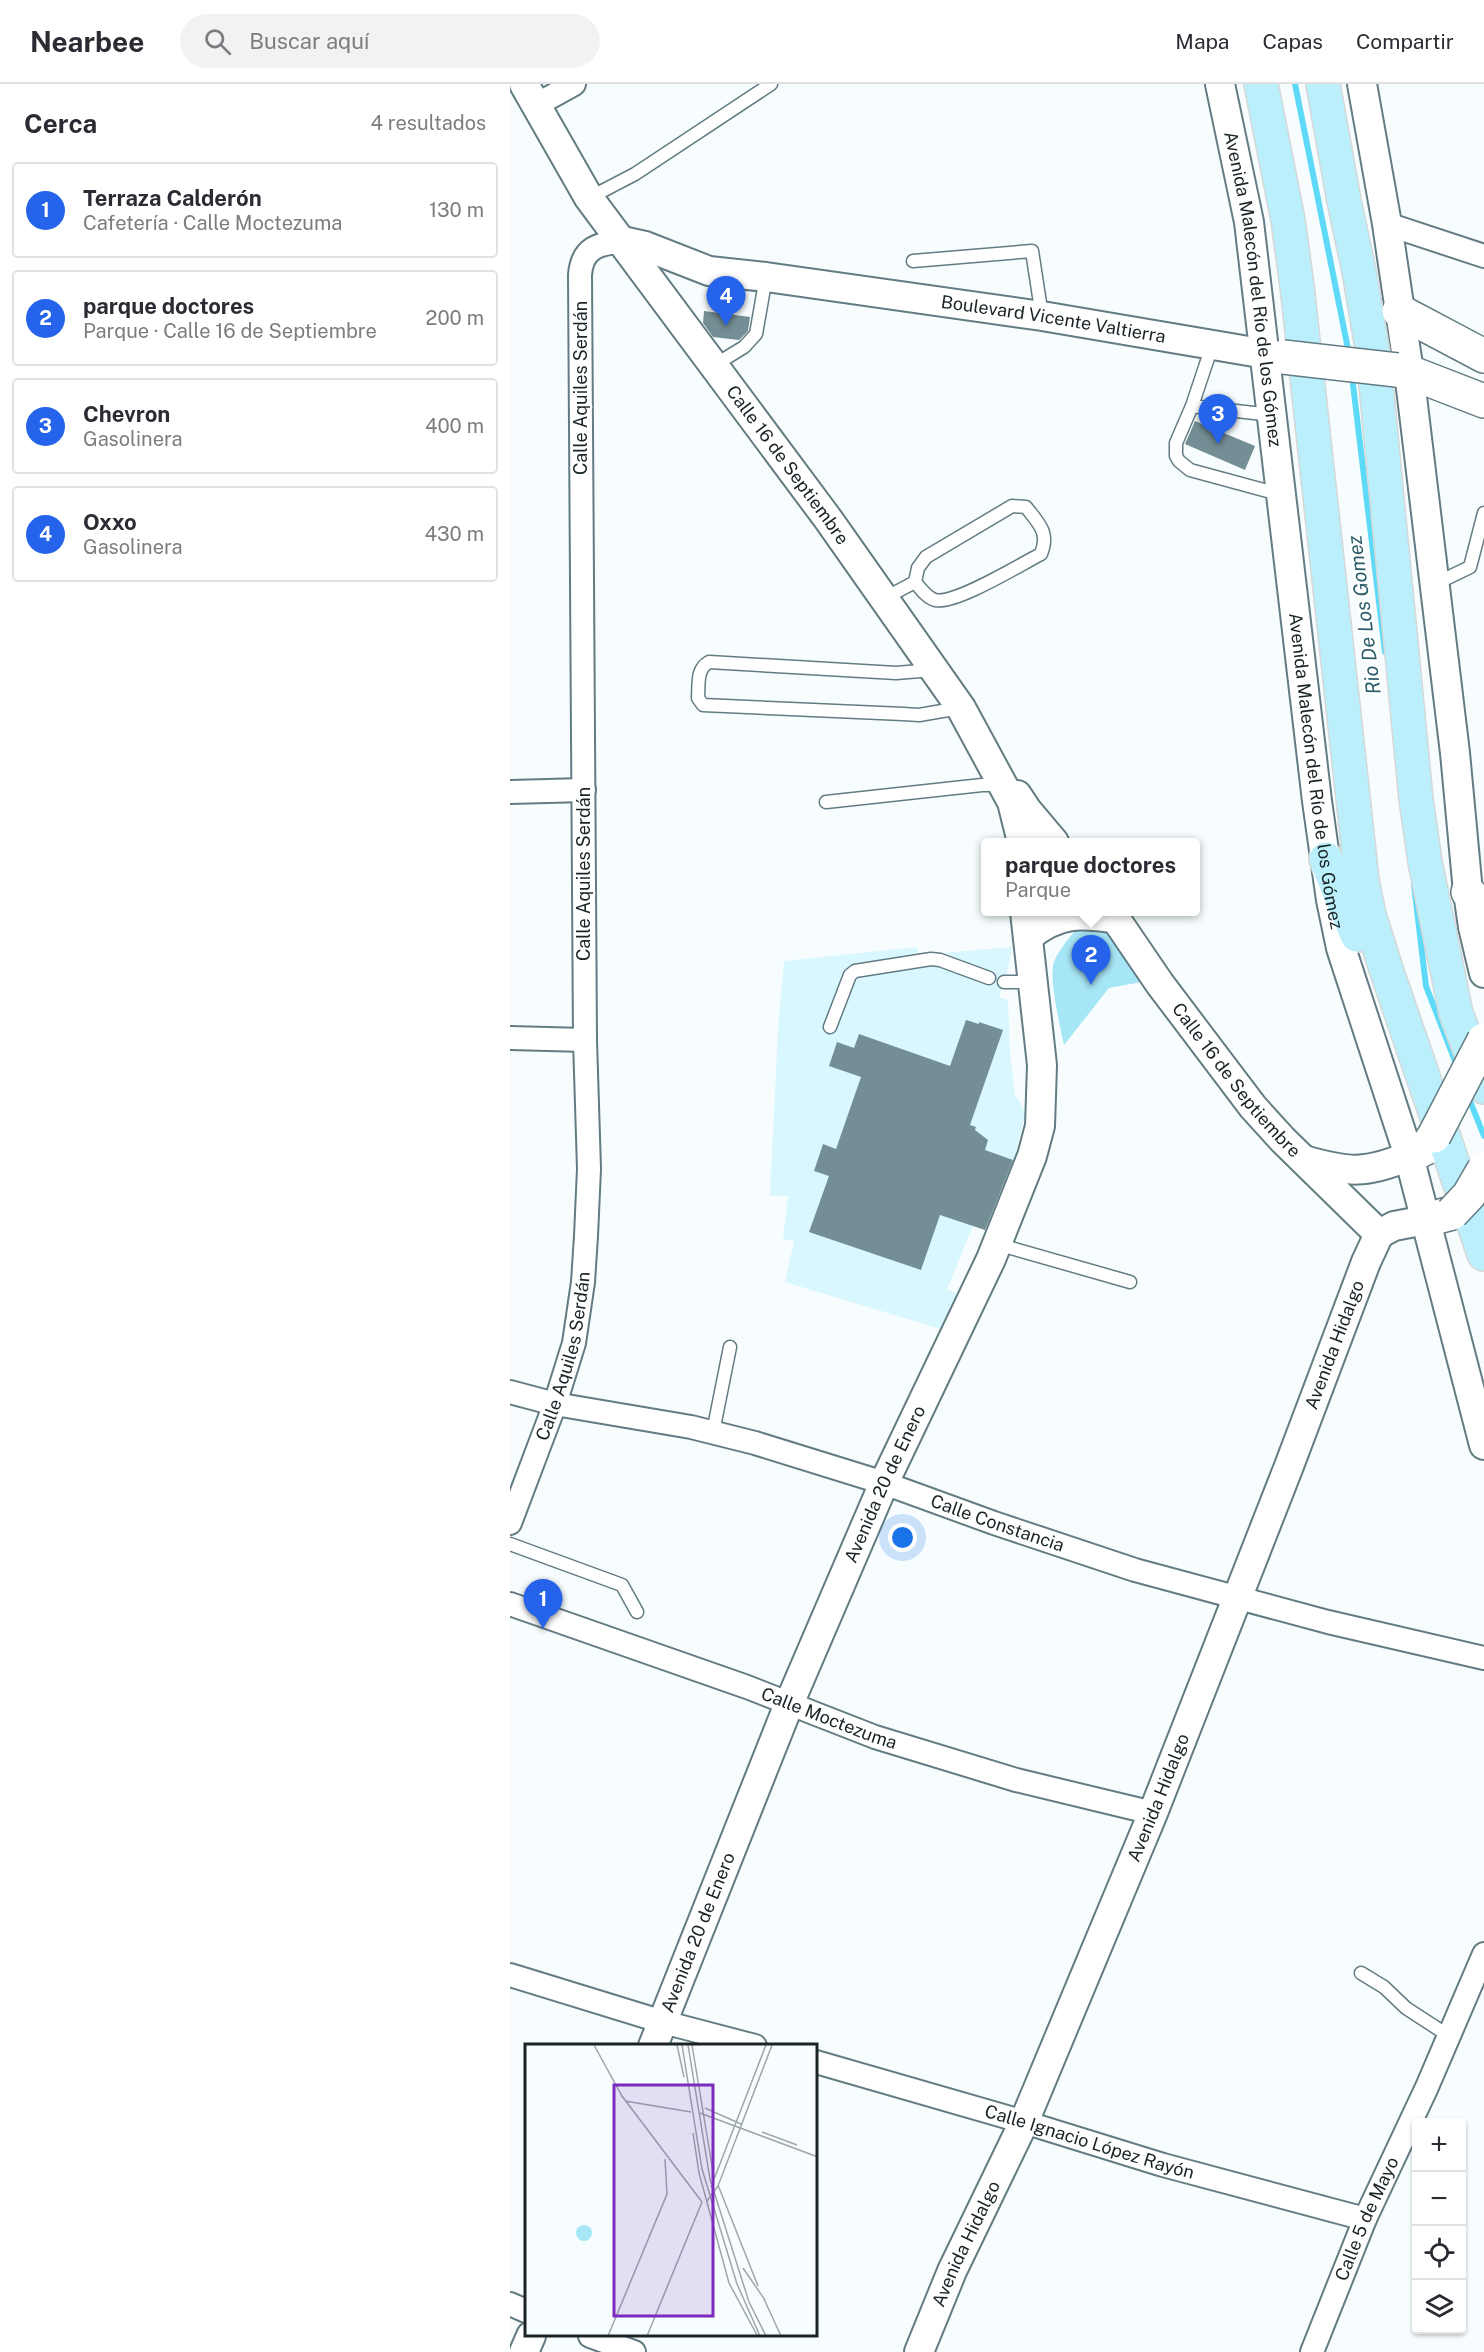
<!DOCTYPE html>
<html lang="es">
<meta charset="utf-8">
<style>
:root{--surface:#fff;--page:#f2f2f3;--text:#2b2b33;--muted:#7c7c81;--line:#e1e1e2;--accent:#2563eb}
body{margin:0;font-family:"Public Sans",sans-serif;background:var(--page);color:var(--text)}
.controls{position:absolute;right:18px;bottom:18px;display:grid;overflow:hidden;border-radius:6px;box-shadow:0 2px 4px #0004}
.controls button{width:54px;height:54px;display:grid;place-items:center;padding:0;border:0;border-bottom:2px solid var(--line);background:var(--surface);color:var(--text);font:30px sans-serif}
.you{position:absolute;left:393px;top:1454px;width:21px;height:21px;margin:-15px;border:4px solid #fff;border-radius:50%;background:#1a73e8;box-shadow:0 0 0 9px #1a73e833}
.badge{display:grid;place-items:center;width:39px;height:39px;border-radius:50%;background:var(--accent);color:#fff;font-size:20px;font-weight:700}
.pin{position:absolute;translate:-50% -50px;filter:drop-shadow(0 2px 3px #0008)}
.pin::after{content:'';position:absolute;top:32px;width:21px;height:18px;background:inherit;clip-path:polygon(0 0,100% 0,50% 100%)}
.popup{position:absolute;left:471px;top:754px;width:219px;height:78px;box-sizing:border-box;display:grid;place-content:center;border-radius:6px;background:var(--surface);filter:drop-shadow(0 2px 4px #0005);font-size:20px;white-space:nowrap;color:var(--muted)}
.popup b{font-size:22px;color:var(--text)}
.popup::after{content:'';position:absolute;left:50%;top:100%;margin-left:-12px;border:12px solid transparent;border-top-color:var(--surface)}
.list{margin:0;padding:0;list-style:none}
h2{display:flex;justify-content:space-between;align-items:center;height:78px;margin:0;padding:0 24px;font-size:26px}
h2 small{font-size:20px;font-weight:400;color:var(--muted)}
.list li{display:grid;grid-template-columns:39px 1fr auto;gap:18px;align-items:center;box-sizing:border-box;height:96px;margin:0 12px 12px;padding:0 12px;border:2px solid var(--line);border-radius:6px}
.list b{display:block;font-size:22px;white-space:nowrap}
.list p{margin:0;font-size:20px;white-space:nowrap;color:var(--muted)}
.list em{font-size:20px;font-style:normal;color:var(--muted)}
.icon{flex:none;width:33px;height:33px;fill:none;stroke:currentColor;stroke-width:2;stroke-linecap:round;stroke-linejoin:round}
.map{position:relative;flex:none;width:974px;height:2268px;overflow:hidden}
header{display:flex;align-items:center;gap:36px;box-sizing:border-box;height:84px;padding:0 30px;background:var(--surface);border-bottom:2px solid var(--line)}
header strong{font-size:28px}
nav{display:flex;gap:33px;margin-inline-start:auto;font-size:21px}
.search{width:420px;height:54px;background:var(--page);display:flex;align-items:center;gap:15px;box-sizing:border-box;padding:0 21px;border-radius:33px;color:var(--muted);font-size:22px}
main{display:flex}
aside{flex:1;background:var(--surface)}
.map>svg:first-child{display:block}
.built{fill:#d9f7ff}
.park{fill:#a7e6f6}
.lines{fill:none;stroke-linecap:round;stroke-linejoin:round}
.stream{stroke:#5ddaf7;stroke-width:6}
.building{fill:#748e95}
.service-casing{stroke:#637c83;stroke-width:15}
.minor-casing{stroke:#637c83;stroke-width:26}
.tertiary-casing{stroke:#637c83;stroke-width:32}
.secondary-casing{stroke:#637c83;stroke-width:36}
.primary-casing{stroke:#d6d8d8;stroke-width:36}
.service{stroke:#fff;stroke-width:12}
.minor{stroke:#fff;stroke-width:22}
.tertiary{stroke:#fff;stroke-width:28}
.secondary{stroke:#fff;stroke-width:33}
.primary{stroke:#baeffb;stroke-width:33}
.secondary-bridge-casing{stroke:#637c83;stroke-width:36;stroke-linecap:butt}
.secondary-bridge{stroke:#fff;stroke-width:33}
.labels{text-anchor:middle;stroke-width:4.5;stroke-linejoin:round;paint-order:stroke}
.street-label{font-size:18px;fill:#1a2427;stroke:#fff}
.water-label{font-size:20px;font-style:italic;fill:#2a5e6a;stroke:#fff}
.inset-road{fill:none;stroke:#9fa6a8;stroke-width:1.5}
.view{fill:#7b2cbf;fill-opacity:0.15;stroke:#7b2cbf;stroke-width:3}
.inset-edge{fill:none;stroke:#1a2427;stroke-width:3}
</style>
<header>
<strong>Nearbee</strong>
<div class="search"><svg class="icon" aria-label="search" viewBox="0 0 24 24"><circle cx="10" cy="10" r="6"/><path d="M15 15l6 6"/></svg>Buscar aquí</div>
<nav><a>Mapa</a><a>Capas</a><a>Compartir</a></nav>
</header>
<main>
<aside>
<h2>Cerca<small>4 resultados</small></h2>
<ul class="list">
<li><span class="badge">1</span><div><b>Terraza Calderón</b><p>Cafetería · Calle Moctezuma</p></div><em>130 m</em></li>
<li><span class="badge">2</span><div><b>parque doctores</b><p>Parque · Calle 16 de Septiembre</p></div><em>200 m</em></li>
<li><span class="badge">3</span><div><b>Chevron</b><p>Gasolinera</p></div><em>400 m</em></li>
<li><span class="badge">4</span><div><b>Oxxo</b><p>Gasolinera</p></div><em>430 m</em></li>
</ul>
</aside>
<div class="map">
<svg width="974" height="2268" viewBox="0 0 974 2268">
<rect width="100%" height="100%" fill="#f7fdfe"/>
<path class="built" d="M407 863 409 871 502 863 497 889 489 913 498 916 500 968 505 1011 511 1020 515 1030 504 1077V1104L484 1149 463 1142 437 1205 448 1210 434 1246 275 1198 284 1157 273 1155 278 1112H260L268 946 274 877Z"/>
<path class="park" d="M569 843 598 845 637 897 599 904 554 961C550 942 540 900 543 882 545 870 561 851 569 843Z"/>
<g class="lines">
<path class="stream" d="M785 0 839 270
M842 292 875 568
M904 801 916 902 947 982
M958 1012 974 1052"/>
</g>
<path class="building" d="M194 227 240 233 238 247 229 256 203 253 193 239Z
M685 337 745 362 735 386 675 360Z
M456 936 469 940V938L493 946 460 1041 466 1043 465 1046 478 1056 475 1066 503 1076 475 1146 430 1131 411 1186 299 1148 319 1092 304 1087 313 1060 326 1065 351 993 319 982 327 958 344 964 349 950 440 982Z"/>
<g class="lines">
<defs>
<path id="service" d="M79 114 125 90 261 0
M403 177 522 167 532 232
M702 262 682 322 666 359V372L669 377 680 386 772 411
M203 282 234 263 246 250 256 193
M682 322 762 331
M925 500 960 483 974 429
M375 514 405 498 408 484 416 473 502 422 516 423C528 439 540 448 531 470 511 480 445 521 425 516 417 514 410 504 405 498
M423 586 386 589 199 578C186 585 189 601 188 614L193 621 393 630 409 631 450 624
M316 718 472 701H493
M494 898H523
M320 943 340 891 345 887 421 875 430 876 479 894
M487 1160 620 1198
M203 1348 220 1263
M0 1460 112 1501 127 1528
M851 1889 874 1903 896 1924 939 1952"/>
<g id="minor">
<path d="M26 21 64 0"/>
<path d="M877 140 974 172"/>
<path d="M0 708 74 706"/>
<path d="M0 954 75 956"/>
<path id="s1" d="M0 1308 45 1320 181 1343 245 1359 374 1399 484 1439 625 1486 818 1538 974 1574"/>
<path id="s2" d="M0 1439 45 1320 64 1259 73 1198 76 1152 79 1085 75 956 70 191C72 163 89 160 112 157"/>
<path id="s3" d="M0 1520 237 1603 365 1653 506 1696 643 1729"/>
<path d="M0 1891 153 1938 245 1962"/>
<path id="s4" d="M306 1978 514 2038 653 2081 855 2135"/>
<path d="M0 2220 16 2227"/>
<path d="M80 2252 124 2268"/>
<path id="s5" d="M802 2268 855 2135 917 2003 974 1870"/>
</g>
<g id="tertiary">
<path id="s6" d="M14 0 79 114 318 435 451 624 502 718 512 758"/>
<path id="s7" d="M710 0 739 138 807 717 821 816 831 864 899 1072 974 1361"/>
<path d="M852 0 877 140 899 288 945 669 958 808 963 843 974 889"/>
<path id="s8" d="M112 157 135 162 199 187 256 193 532 232 756 270"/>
<path d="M507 711 517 726 544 758"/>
<path id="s9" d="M601 828 650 900 743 1023 773 1056 869 1150"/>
<path d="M518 853C548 828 570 829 607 835"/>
<path d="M794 1076C839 1089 856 1090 899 1072"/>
<path d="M869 1150 884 1142 916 1136"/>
<path id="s10" d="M143 1962 279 1620 374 1399 481 1175 522 1072 530 1042 532 981 515 828"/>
<path d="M14 2268 21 2252"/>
<path id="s11" d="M409 2268 442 2187 514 2038 643 1729 779 1382 856 1178 869 1150"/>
</g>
<path id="secondary" d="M889 227 974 272
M887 286 899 288 974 317
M958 808 974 825
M899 1072 916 1064 924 1052
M916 1136 942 1129"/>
<path id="primary" d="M751 0 778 136 787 202 852 796 859 831 876 885 974 1170
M813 0 834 117 849 187 863 270 906 715 915 778 946 929 974 1003
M816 775 847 851"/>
</defs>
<use href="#service" class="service-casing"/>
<use href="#minor" class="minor-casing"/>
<use href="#tertiary" class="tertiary-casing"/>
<use href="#secondary" class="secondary-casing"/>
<use href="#primary" class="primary-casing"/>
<use href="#service" class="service"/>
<use href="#minor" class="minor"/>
<use href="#tertiary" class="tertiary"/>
<use href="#secondary" class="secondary"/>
<use href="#primary" class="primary"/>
<defs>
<path id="secondary-bridge" d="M773 273 887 286
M924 1052 974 956
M942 1129 959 1111 974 1085"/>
</defs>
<use href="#secondary-bridge" class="secondary-bridge-casing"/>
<use href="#secondary-bridge" class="secondary-bridge"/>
</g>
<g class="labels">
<g class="street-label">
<text dy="6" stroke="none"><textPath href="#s7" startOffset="208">Avenida Malecón del Río de los Gómez</textPath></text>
<text dy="6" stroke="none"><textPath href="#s8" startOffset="440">Boulevard Vicente Valtierra</textPath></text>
<text transform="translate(71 304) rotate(-90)" y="6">Calle Aquiles Serdán</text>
<text dy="6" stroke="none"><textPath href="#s6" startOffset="464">Calle 16 de Septiembre</textPath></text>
<text dy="6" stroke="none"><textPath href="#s7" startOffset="694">Avenida Malecón del Río de los Gómez</textPath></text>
<text transform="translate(74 790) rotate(-90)" y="6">Calle Aquiles Serdán</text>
<text dy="6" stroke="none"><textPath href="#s9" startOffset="210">Calle 16 de Septiembre</textPath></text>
<text dy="6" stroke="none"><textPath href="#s11" startOffset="1090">Avenida Hidalgo</textPath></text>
<text dy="6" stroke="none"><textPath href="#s2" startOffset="176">Calle Aquiles Serdán</textPath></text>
<text dy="6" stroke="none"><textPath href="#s10" startOffset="608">Avenida 20 de Enero</textPath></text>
<text dy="6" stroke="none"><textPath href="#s1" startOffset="506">Calle Constancia</textPath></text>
<text dy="6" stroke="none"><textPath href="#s3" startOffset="339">Calle Moctezuma</textPath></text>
<text dy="6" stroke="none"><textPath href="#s11" startOffset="604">Avenida Hidalgo</textPath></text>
<text dy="6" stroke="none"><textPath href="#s10" startOffset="122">Avenida 20 de Enero</textPath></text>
<text dy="6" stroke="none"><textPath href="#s4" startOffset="285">Calle Ignacio López Rayón</textPath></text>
<text dy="6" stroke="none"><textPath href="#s5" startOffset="144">Calle 5 de Mayo</textPath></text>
<text dy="6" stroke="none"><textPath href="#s11" startOffset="118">Avenida Hidalgo</textPath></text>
</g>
<g class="water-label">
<text transform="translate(854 531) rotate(-97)" y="7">Rio De Los Gomez</text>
</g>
</g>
<g transform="translate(15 1960)">
<rect width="292" height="292" fill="#f7fdfe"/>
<path d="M51 189a8 8 0 1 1 16 0a8 8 0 1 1-16 0Z" fill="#a7e6f6"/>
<path class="inset-road" d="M69 1 97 52 177 158M152 1 159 33M157 1 177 125 212 240 235 292M163 1 185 135 224 258 241 292M167 1 189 134M100 57 166 68M180 64 216 80M175 69 293 113M237 88 272 101M168 89 174 129 204 239 232 291M193 141 233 242M186 143 241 1M182 157 193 142 247 1M218 224 240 256M239 255 256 292M83 292 142 150 140 115M122 292 177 158"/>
<path class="view" d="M89 41H188V272H89Z"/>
<rect width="292" height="292" class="inset-edge"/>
</g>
</svg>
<div class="controls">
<button>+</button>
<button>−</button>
<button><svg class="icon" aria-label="locate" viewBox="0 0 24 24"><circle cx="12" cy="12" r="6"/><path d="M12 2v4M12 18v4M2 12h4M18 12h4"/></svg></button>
<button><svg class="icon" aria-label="layers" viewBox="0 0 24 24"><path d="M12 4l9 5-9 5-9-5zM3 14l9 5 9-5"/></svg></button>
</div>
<div class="you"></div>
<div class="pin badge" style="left:33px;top:1545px">1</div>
<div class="pin badge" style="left:581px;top:901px">2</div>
<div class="popup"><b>parque doctores</b>Parque</div>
<div class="pin badge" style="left:708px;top:360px">3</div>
<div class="pin badge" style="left:216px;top:242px">4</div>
</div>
</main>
